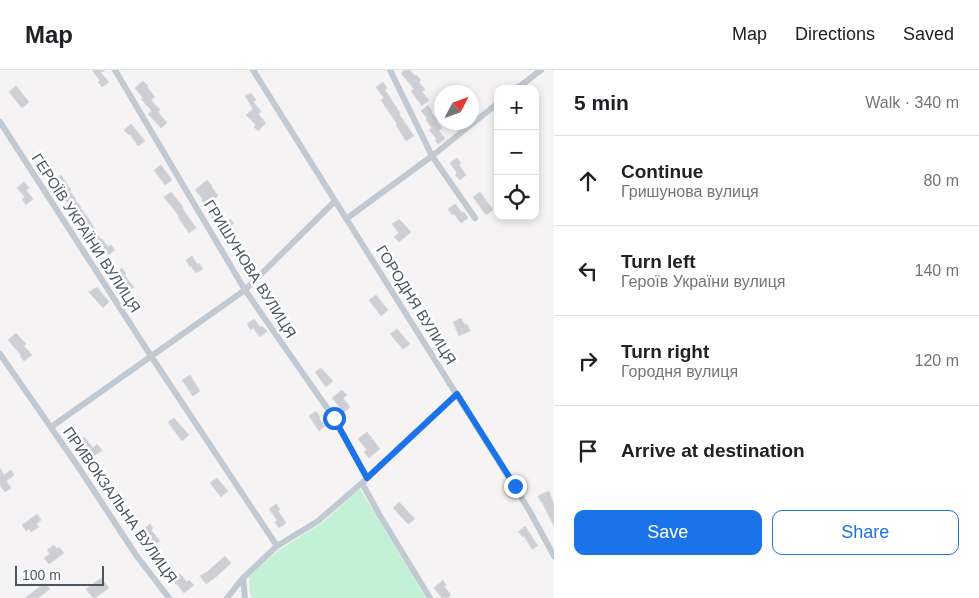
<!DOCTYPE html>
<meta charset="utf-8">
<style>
:root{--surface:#fff;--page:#f6f6f6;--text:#202124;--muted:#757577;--line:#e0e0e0;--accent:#1a73e8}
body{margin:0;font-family:Helvetica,sans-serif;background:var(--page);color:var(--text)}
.controls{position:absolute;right:15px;top:15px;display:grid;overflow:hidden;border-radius:10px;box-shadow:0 2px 8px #0003}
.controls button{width:45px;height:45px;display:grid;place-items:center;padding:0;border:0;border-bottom:1px solid var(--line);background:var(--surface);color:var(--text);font:25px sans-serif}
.compass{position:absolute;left:434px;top:15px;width:45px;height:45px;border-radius:50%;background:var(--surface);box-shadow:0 2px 8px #0003;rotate:49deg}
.scale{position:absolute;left:15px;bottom:12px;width:89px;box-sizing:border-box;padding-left:5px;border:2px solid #4a5661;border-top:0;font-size:14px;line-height:18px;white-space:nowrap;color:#4a5661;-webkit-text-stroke:4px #fff;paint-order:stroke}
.stop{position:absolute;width:15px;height:15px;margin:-11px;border:4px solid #1a73e8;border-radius:50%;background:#fff}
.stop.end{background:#1a73e8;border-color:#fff;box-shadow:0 1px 5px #0008}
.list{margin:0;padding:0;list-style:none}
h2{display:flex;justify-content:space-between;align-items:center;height:65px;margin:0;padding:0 20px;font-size:21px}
h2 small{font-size:16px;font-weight:400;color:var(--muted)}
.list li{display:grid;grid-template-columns:32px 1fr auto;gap:15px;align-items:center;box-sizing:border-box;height:90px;padding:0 20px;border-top:1px solid var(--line)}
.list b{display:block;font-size:19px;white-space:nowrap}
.list p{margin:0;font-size:16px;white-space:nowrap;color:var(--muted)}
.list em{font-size:16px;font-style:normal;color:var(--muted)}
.actions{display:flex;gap:10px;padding:15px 20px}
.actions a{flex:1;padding:11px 0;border:1px solid var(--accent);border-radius:10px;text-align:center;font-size:18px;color:var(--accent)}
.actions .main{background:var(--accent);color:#fff}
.icon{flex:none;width:28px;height:28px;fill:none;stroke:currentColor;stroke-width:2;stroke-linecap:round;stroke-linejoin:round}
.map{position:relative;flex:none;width:554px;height:528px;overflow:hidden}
header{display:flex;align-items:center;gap:30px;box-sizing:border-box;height:70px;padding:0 25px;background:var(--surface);border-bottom:1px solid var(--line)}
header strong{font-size:24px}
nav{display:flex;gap:28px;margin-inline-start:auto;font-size:18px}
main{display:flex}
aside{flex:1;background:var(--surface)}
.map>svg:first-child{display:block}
.green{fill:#c3f1d5}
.building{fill:#cdcfd5;stroke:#d7d9de}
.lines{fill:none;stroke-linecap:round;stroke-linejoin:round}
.minor{stroke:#c1cad2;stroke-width:6}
.route{stroke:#1a73e8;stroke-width:6}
.labels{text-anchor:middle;stroke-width:5;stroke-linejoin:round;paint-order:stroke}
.street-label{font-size:15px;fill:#4a5661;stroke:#fff}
</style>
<header>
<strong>Map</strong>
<nav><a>Map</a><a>Directions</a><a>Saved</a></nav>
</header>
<main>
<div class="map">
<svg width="554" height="528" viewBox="0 0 554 528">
<rect width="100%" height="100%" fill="#f5f3f3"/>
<path class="green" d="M360 419 426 528H252L250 524 249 506 279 480 322 453Z"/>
<path class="building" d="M92 0H105L101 3 109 12 102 17 98 12 100 11Z
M405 0H410L415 6 416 5 421 10 419 12 425 20 422 22 429 30 422 36 411 21 414 19 401 3Z
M143 11 148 16 147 17 155 27 151 30 160 40 158 42 167 53 161 58 148 44 152 41 141 29 143 28 135 18Z
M383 12 387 18 385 20 400 43 399 44 414 66 406 71 396 55 397 54 381 30 384 28 376 17Z
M16 16 29 32 22 38 9 22Z
M251 23 256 30 253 32 261 41 258 44 266 53 258 61 254 57 256 55 246 45 253 39 245 26Z
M428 35 432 41 431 42 437 50 436 51 442 58 439 61 445 69 438 74 435 70 437 69 429 60 432 58 426 50 427 48 421 41Z
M131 54 145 71 138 76 130 64 129 65 124 60Z
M457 88 461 93 459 95 466 105 460 110 455 105 457 103 450 93Z
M161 95 172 110 165 115 154 100Z
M61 105 71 120 69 121 76 129 75 130 81 137 80 138 87 146 101 170 102 169 108 177 111 175 115 180 108 185 103 178 100 180 91 170 82 154 75 146 76 145 70 138 71 137 65 130 67 128 54 110Z
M207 110 212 116H211L218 126 206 135 201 130 203 129 195 120Z
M24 112 29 118 26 120 33 129 26 135 22 129 25 127 17 118Z
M171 122 183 137 182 138 196 158 189 163 178 147 179 146 164 127Z
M480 122 493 140 486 145 473 127Z
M455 134 462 143 464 142 468 148 461 153 454 144 452 145 448 139Z
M218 141 227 152 230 149 234 153 225 161 211 147Z
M399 149 411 162 399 172 394 167 399 163 392 154Z
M192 186 197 194 199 193 203 199 196 203 191 196 190 197 186 190Z
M122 198 126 204 124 205 134 217 127 222 123 217 124 215 115 204Z
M97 217 109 232 103 238 89 222Z
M376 225 388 240 381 246 369 230Z
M461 248 465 255 467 254 470 261 459 266 453 252Z
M254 249 260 257 262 256 267 261 260 267 253 258 251 260 247 254Z
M397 259 410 274 403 279 390 264Z
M16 263 26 274 24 276 32 285 24 291 20 286 21 285 8 270Z
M321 298 333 311 326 317 315 302Z
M190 305 200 321 193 326 182 310Z
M342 320 347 325 343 328 350 337 341 345 336 339 340 337 332 328Z
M316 341 320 347 319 348 325 356 319 361 309 346Z
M174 348 189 365 182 371 168 352Z
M367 362 380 379 369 388 364 382 367 380 358 369Z
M84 367 93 378 97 374 102 380 94 386 86 377 84 378 78 371Z
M0 398 4 405 11 400 14 405 6 411 11 418 5 422 0 415Z
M217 408 228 421 221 427 210 413Z
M549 421 554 435V456L542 432H541L538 426Z
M399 432 415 449 408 454 393 438Z
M276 434 280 439 278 441 286 453 279 458 275 452 277 450 269 439Z
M37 444 41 450 36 454 39 457 31 462 29 459 26 461 22 455Z
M150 454 153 458 151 460 160 471 152 477 148 471 149 470 141 461Z
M525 456 538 476 532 479 524 466 523 467 518 462Z
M54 475 57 479 59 477 64 483 49 494 44 488 50 484 47 480Z
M225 486 231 493 217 506 206 514 200 506 207 502Z
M180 504 187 512 189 510 194 515 184 523 177 514H176L173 510Z
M101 508 109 518 95 528H93L86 519Z
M443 510 446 515 444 516 451 525 448 528H442L434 518Z
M45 513 50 519 38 528H25Z"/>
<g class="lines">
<path class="minor" d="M115 0 245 220 334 348 367 408
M253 0 529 440 554 486
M390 0 432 86 475 148
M516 19 541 0
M0 52 151 286 277 476
M346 149 432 86 498 33
M0 284 77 395 136 485 169 528
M51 357 245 220 335 131
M362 413 379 444 430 528
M243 508 245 528
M227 528 243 508 277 476 318 451 362 413 457 324"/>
</g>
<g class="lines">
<path class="route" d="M334 348 367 408 457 324 515 416"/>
</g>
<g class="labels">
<g class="street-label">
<text transform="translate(86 163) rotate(57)" y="5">ГЕРОЇВ УКРАЇНИ ВУЛИЦЯ</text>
<text transform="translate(250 199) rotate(58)" y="5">ГРИШУНОВА ВУЛИЦЯ</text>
<text transform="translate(416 235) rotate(58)" y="5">ГОРОДНЯ ВУЛИЦЯ</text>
<text transform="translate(120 435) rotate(55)" y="5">ПРИВОКЗАЛЬНА ВУЛИЦЯ</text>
</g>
</g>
</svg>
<div class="controls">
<button>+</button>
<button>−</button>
<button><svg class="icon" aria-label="locate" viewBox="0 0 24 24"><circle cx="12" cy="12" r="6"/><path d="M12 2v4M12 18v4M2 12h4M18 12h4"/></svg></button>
</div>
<svg class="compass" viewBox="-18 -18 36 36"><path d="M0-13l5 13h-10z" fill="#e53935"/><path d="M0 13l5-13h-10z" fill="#757577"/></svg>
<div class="scale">100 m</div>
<div class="stop" style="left:334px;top:348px"></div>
<div class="stop end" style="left:515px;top:416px"></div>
</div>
<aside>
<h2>5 min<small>Walk · 340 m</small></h2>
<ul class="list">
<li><svg class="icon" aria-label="ahead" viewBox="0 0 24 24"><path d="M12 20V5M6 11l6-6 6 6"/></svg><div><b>Continue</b><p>Гришунова вулиця</p></div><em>80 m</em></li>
<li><svg class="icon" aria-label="left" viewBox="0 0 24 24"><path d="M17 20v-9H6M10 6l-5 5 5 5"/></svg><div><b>Turn left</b><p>Героїв України вулиця</p></div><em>140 m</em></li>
<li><svg class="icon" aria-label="right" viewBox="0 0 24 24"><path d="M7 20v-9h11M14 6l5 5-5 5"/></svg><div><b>Turn right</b><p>Городня вулиця</p></div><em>120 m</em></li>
<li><svg class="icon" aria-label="arrive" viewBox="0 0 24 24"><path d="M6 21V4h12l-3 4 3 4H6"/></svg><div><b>Arrive at destination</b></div></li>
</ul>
<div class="actions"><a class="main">Save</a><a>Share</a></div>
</aside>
</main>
